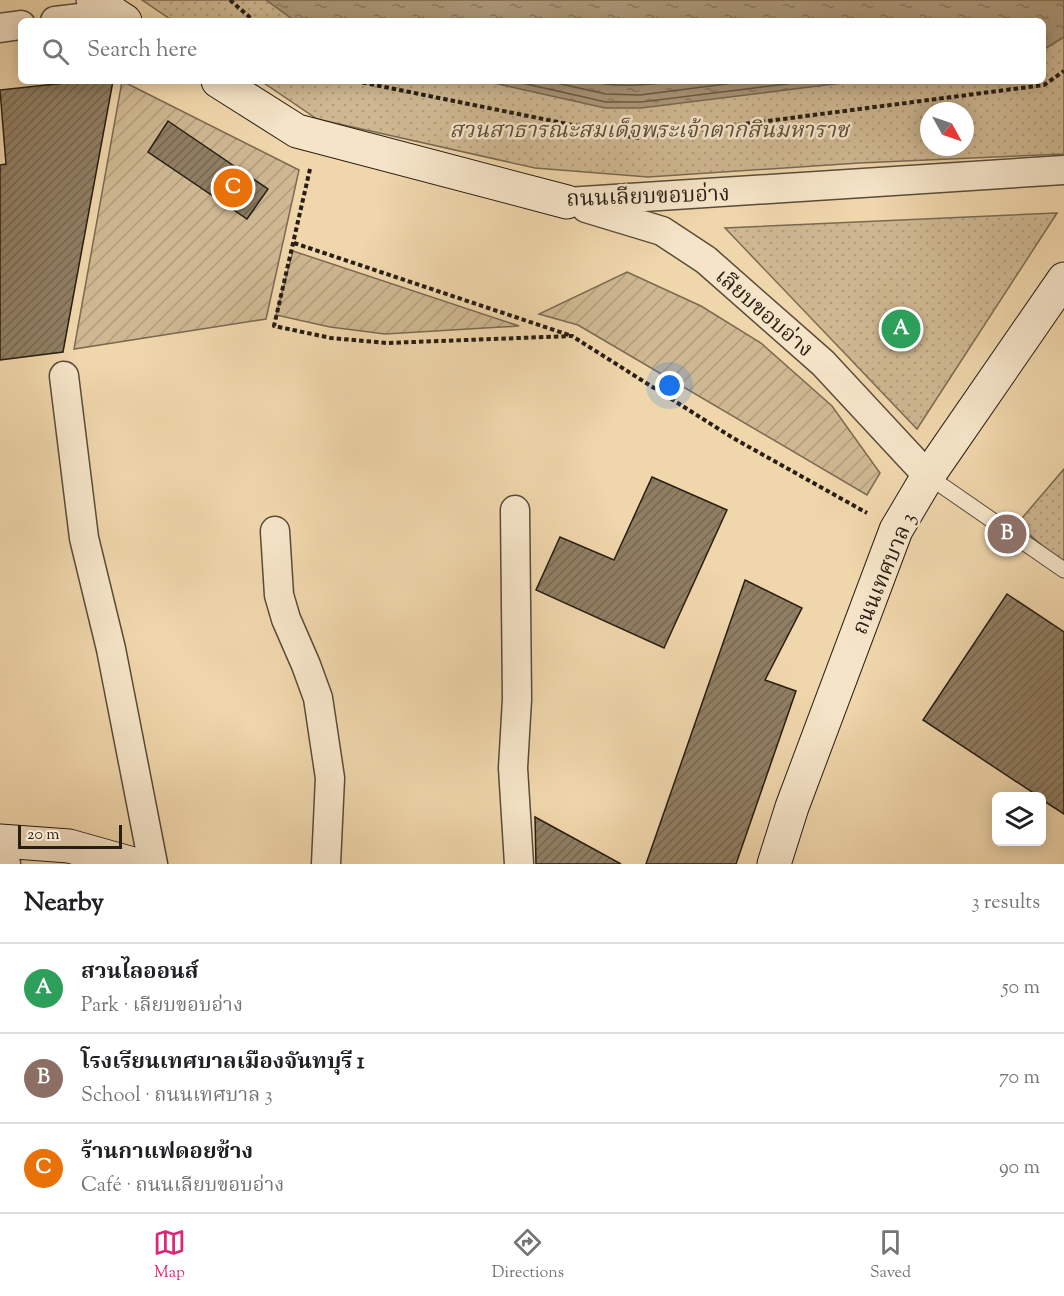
<!DOCTYPE html>
<meta charset="utf-8">
<style>
:root{--surface:#fff;--page:#f2f2f2;--text:#202124;--muted:#757577;--line:#e0e0e0;--accent:#db2777}
body{margin:0;font-family:"Sorts Mill Goudy","Noto Serif Thai",serif;background:var(--page);color:var(--text)}
.controls{position:absolute;right:18px;bottom:18px;display:grid;overflow:hidden;border-radius:9px;box-shadow:0 3px 15px #0003}
.controls button{width:54px;height:54px;display:grid;place-items:center;padding:0;border:0;border-bottom:2px solid var(--line);background:var(--surface);color:var(--text);font:30px sans-serif}
.compass{position:absolute;left:920px;top:102px;width:54px;height:54px;border-radius:50%;background:var(--surface);box-shadow:0 3px 15px #0003;rotate:130deg}
.scale{position:absolute;left:18px;bottom:15px;width:104px;box-sizing:border-box;padding-left:6px;border:3px solid #271e14;border-top:0;font-size:16px;line-height:21px;white-space:nowrap;color:#271e14;-webkit-text-stroke:4px #f5e4c8;paint-order:stroke}
.you{position:absolute;left:670px;top:386px;width:21px;height:21px;margin:-15px;border:4px solid #fff;border-radius:50%;background:#1a73e8;box-shadow:0 0 0 9px #1a73e833}
.badge{display:grid;place-items:center;width:39px;height:39px;border-radius:50%;background:var(--accent);color:#fff;font-size:20px;font-weight:700}
.pin{position:absolute;translate:-50% -50%;border:3px solid #fff;box-shadow:0 2px 6px #0006}
.list{margin:0;padding:0;list-style:none}
h2{display:flex;justify-content:space-between;align-items:center;height:78px;margin:0;padding:0 24px;font-size:26px}
h2 small{font-size:20px;font-weight:400;color:var(--muted)}
.list li{display:grid;grid-template-columns:39px 1fr auto;gap:18px;align-items:center;box-sizing:border-box;height:90px;padding:0 24px;border-top:2px solid var(--line)}
.list b{display:block;font-size:22px;white-space:nowrap}
.list p{margin:0;font-size:20px;white-space:nowrap;color:var(--muted)}
.list em{font-size:20px;font-style:normal;color:var(--muted)}
.icon{flex:none;width:33px;height:33px;fill:none;stroke:currentColor;stroke-width:2;stroke-linecap:round;stroke-linejoin:round}
.map{position:relative;flex:none;width:1064px;height:864px;overflow:hidden}
.search{position:absolute;background:var(--surface);box-shadow:0 3px 15px #0003;left:18px;right:18px;top:18px;height:66px;display:flex;align-items:center;gap:15px;box-sizing:border-box;padding:0 21px;border-radius:9px;color:var(--muted);font-size:22px}
.sheet{height:348px;background:var(--surface)}
nav{display:flex;justify-content:space-around;align-items:center;box-sizing:border-box;height:84px;border-top:2px solid var(--line);background:var(--surface);font-size:16px;color:var(--muted)}
nav a{display:grid;justify-items:center;gap:3px}
nav .on{color:var(--accent)}
.map>svg:first-child{display:block}
.grass{fill:url(#grass-dots);stroke:#7a6a52;stroke-width:1.5;fill-rule:evenodd}
.garden{fill:url(#garden-furrows);stroke:#7a6a52;stroke-width:1.5}
.water{fill:url(#water-ripples);stroke:#776750;stroke-width:1.5}
.lines{fill:none;stroke-linecap:round;stroke-linejoin:round}
.shore{stroke:#6a5a46;stroke-width:1.5}
.building{fill:url(#building-hatch);stroke:#271e14;stroke-width:1.5}
.lane-casing{stroke:#594c3a;stroke-width:17}
.street-casing{stroke:#594c3a;stroke-width:31}
.secondary-casing{stroke:#271e14;stroke-width:35}
.path{stroke:#271e14;stroke-width:4;stroke-dasharray:4.5 3;stroke-linecap:butt}
.lane{stroke:#f5e4c8;stroke-width:15}
.street{stroke:#f5e4c8;stroke-width:28}
.secondary{stroke:#f5e4c8;stroke-width:33}
.labels{text-anchor:middle;stroke-width:5;stroke-linejoin:round;paint-order:stroke}
.park-label{font-size:22px;font-style:italic;fill:#594c3a;stroke:#f5e4c8}
.street-label{font-size:22px;fill:#271e14;stroke:#f5e4c8}
</style>
<div class="map">
<svg width="1064" height="864" viewBox="0 0 1064 864">
<defs>
<pattern id="grass-dots" width="8" height="8" patternUnits="userSpaceOnUse" patternTransform="scale(1.5)"><rect width="8" height="8" fill="#ceb791"/><path d="M2 2h.1M6 6h.1" fill="none" stroke="#b19d7c" stroke-width="1.8" stroke-linecap="round"/></pattern>
<pattern id="garden-furrows" width="10" height="10" patternUnits="userSpaceOnUse" patternTransform="scale(1.5)"><rect width="10" height="10" fill="#ceb791"/><path d="M-1 1l2-2M0 10L10 0M9 11l2-2" fill="none" stroke="#b19d7c"/></pattern>
<pattern id="water-ripples" width="26" height="14" patternUnits="userSpaceOnUse" patternTransform="scale(1.5)"><rect width="26" height="14" fill="#ac9778"/><path d="M2 4q2-2 4 0t4 0M15 11q2-2 4 0t4 0" fill="none" stroke="#8c7b61"/></pattern>
<pattern id="building-hatch" width="6" height="6" patternUnits="userSpaceOnUse" patternTransform="scale(1.5)"><rect width="6" height="6" fill="#907e63"/><path d="M-1 1l2-2M0 6l6-6M5 7l2-2" fill="none" stroke="#766750"/></pattern>
</defs>
<rect width="100%" height="100%" fill="#f0d6ab"/>
<filter id="stains"><feTurbulence type="fractalNoise" baseFrequency=".00333" numOctaves="4"/><feColorMatrix values="0 0 0 0 .2 0 0 0 0 .09 0 0 0 0 .02 0 0 0 .5 -.17"/></filter>
<radialGradient id="worn" r=".72"><stop offset=".6" stop-color="#630" stop-opacity="0"/><stop offset="1" stop-color="#630" stop-opacity=".3"/></radialGradient>
<path class="grass" d="M142 0H1064V154L859 163 648 177 535 168 317 119 261 81H1043V21H173ZM929 111H965V147H929Z
M1057 213 917 429 725 228 1056 213Z
M1064 469V564L1017 524Z"/>
<path class="garden" d="M122 81 299 170 266 319 74 349Z
M293 251 519 326 385 334 330 327 276 315Z
M627 272 701 306 761 343 832 406 880 473 867 495 578 325 539 314Z"/>
<path class="water" d="M266 0H1064V37L1043 50V21H295Z
M485 81H858L641 108H605Z"/>
<g class="lines">
<path class="shore" d="M513 81 606 102H641L810 81
M547 81 606 94 640 95 749 81
M588 81C619 88 647 85 677 81"/>
</g>
<path class="building" d="M84 81H113L63 352 0 360V165L6 164 0 90Z
M168 121 268 189 247 219 148 152Z
M652 477 727 510 664 648 536 590 560 537 614 560Z
M745 580 802 608 765 680 796 691 736 864H646Z
M1007 594 1064 632V814L1041 799V796H1038L923 720Z
M535 817 621 864H536Z"/>
<g class="lines">
<defs>
<path id="lane" d="M928 476 1064 570"/>
<path id="street" d="M55 21 114 14
M0 28 21 25
M567 202 1064 170
M586 208 662 231 706 260 823 363 928 476
M64 376 84 538 111 649 153 864
M515 510 517 699 513 768 519 864
M275 531 279 595 286 619 306 665 318 698 330 778 326 864
M1 841 6 864"/>
<path id="secondary" d="M93 0 125 21
M218 81 297 131 567 202
M0 841 69 846 133 864
M774 864 792 807 896 530 928 476 1064 279"/>
</defs>
<use href="#lane" class="lane-casing"/>
<use href="#street" class="street-casing"/>
<use href="#secondary" class="secondary-casing"/>
<path class="path" d="M230 0 254 21
M355 81 637 138 1044 85 1064 71
M310 169 274 326 331 338 387 343 572 336 733 438 867 513
M294 243 569 335"/>
<use href="#lane" class="lane"/>
<use href="#street" class="street"/>
<use href="#secondary" class="secondary"/>
</g>
<g class="labels">
<g class="park-label">
<text x="649" y="137">สวนสาธารณะสมเด็จพระเจ้าตากสินมหาราช</text>
</g>
<g class="street-label">
<text transform="translate(648 195) rotate(-2)" y="8">ถนนเลียบขอบอ่าง</text>
<text transform="translate(765 312) rotate(41)" y="8">เลียบขอบอ่าง</text>
<text transform="translate(883 573) rotate(-67)" y="8">ถนนเทศบาล 3</text>
</g>
</g>
<rect width="100%" height="100%" filter="url(#stains)"/>
<rect width="100%" height="100%" fill="url(#worn)"/>
</svg>
<div class="controls">
<button><svg class="icon" aria-label="layers" viewBox="0 0 24 24"><path d="M12 4l9 5-9 5-9-5zM3 14l9 5 9-5"/></svg></button>
</div>
<svg class="compass" viewBox="-18 -18 36 36"><path d="M0-13l5 13h-10z" fill="#e53935"/><path d="M0 13l5-13h-10z" fill="#757577"/></svg>
<div class="scale">20 m</div>
<div class="you"></div>
<div class="pin badge" style="left:901px;top:329px;background:#2e9e5b">A</div>
<div class="pin badge" style="left:1007px;top:534px;background:#8d6e63">B</div>
<div class="pin badge" style="left:233px;top:188px;background:#e8710a">C</div>
<div class="search"><svg class="icon" aria-label="search" viewBox="0 0 24 24"><circle cx="10" cy="10" r="6"/><path d="M15 15l6 6"/></svg>Search here</div>
</div>
<section class="sheet">
<h2>Nearby<small>3 results</small></h2>
<ul class="list">
<li><span class="badge" style="background:#2e9e5b">A</span><div><b>สวนไลออนส์</b><p>Park · เลียบขอบอ่าง</p></div><em>50 m</em></li>
<li><span class="badge" style="background:#8d6e63">B</span><div><b>โรงเรียนเทศบาลเมืองจันทบุรี 1</b><p>School · ถนนเทศบาล 3</p></div><em>70 m</em></li>
<li><span class="badge" style="background:#e8710a">C</span><div><b>ร้านกาแฟดอยช้าง</b><p>Café · ถนนเลียบขอบอ่าง</p></div><em>90 m</em></li>
</ul>
</section>
<nav>
<a class="on"><svg class="icon" aria-label="map" viewBox="0 0 24 24"><path d="M3 6l6-2 6 2 6-2v14l-6 2-6-2-6 2zM9 4v14M15 6v14"/></svg>Map</a>
<a><svg class="icon" aria-label="directions" viewBox="0 0 24 24"><path d="M12 3l9 9-9 9-9-9zM9 14v-3h6M13 9l2 2-2 2"/></svg>Directions</a>
<a><svg class="icon" aria-label="saved" viewBox="0 0 24 24"><path d="M7 4h10v16l-5-4-5 4z"/></svg>Saved</a>
</nav>
